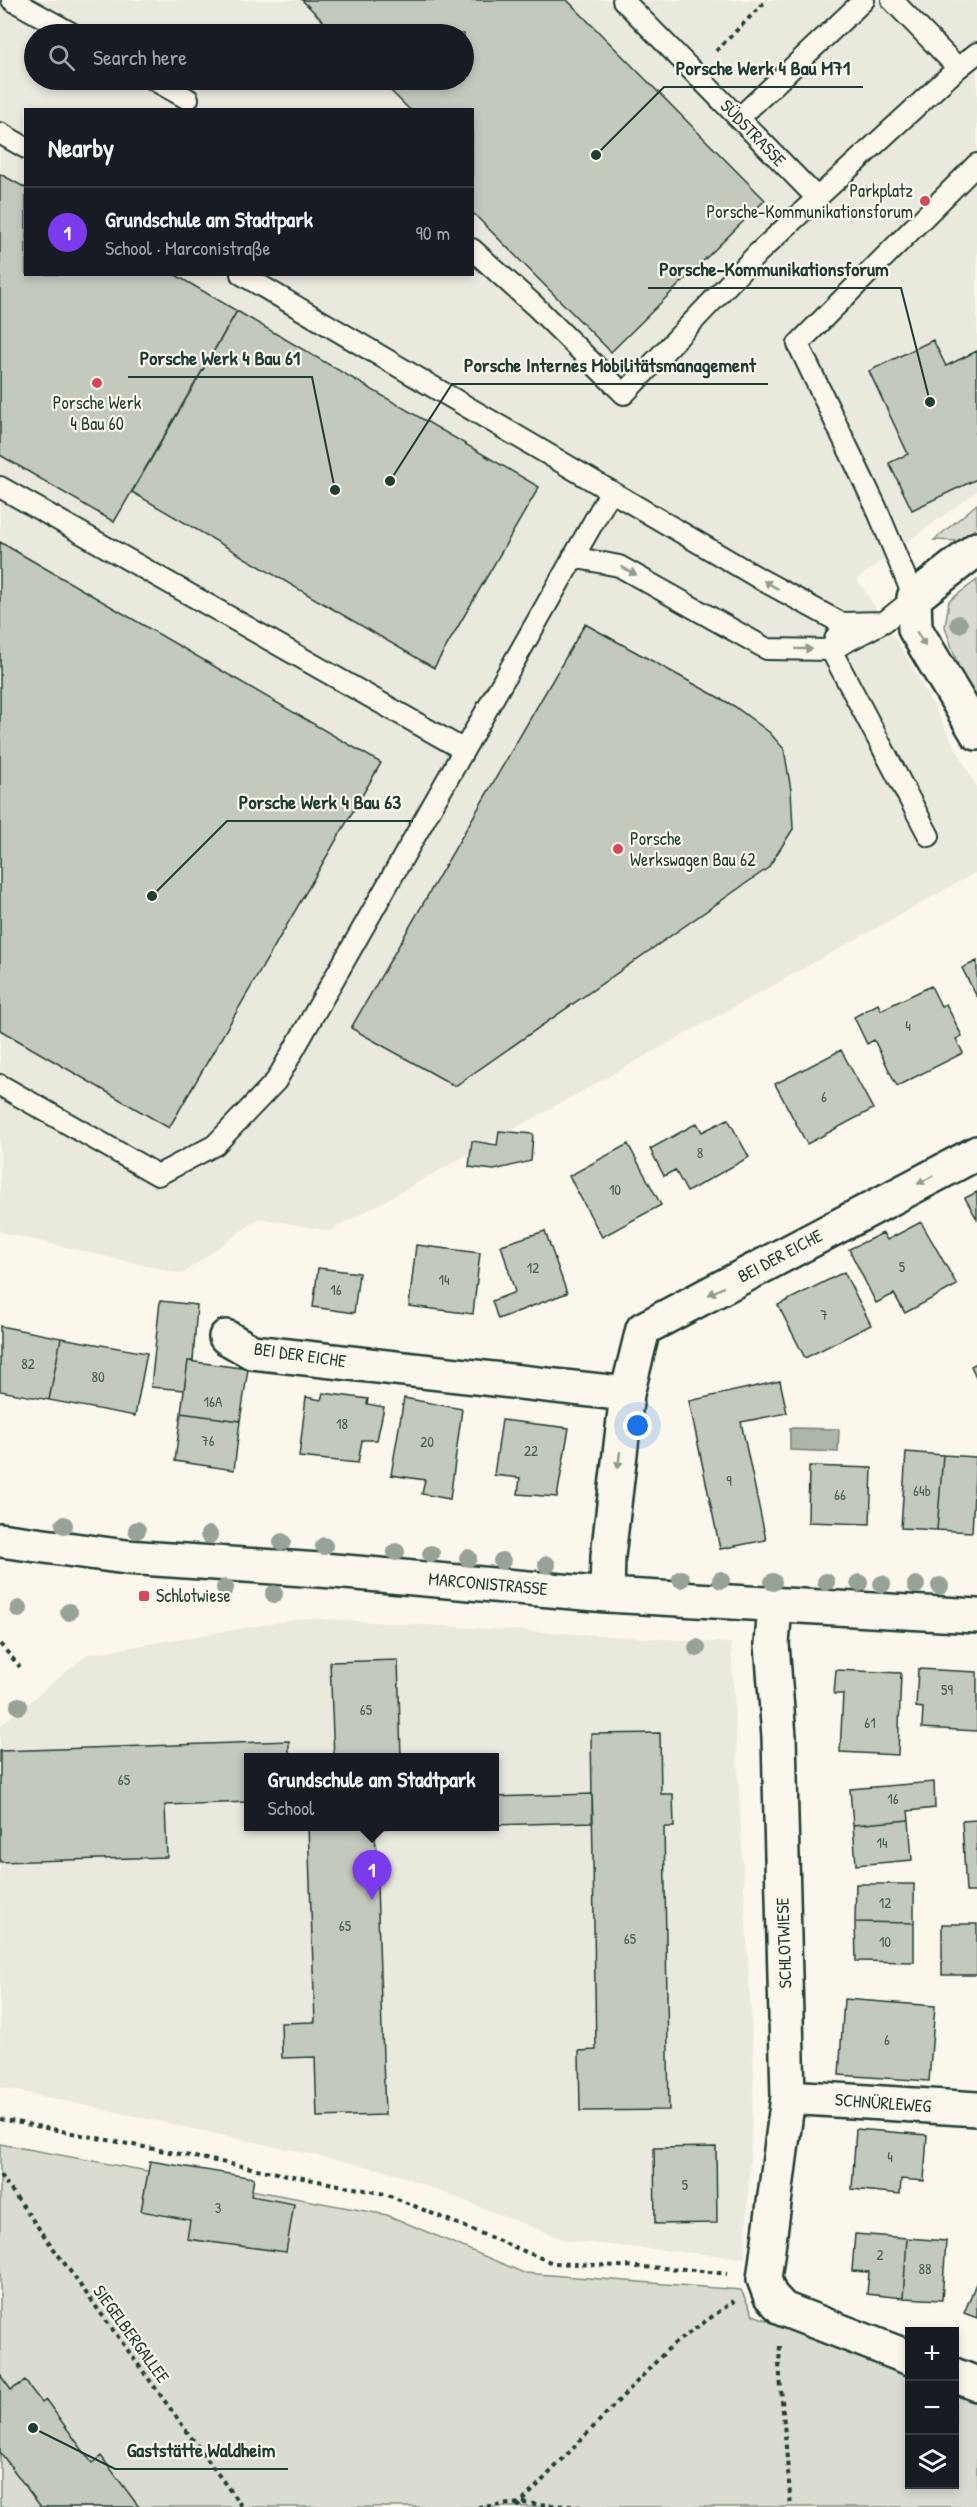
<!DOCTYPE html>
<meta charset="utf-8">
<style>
:root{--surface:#171b24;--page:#20242c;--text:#f1f3f6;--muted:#9ea1a6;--line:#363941;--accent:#7c3aed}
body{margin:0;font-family:"Patrick Hand",sans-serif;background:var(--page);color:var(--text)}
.controls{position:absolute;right:18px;bottom:18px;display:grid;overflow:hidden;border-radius:0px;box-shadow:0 3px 9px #0003}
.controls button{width:54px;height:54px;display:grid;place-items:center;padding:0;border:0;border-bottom:2px solid var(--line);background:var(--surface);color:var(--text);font:30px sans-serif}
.you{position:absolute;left:638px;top:1426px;width:21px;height:21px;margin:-15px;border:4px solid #fff;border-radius:50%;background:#1a73e8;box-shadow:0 0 0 9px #1a73e833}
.badge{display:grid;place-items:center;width:39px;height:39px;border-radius:50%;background:var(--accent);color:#fff;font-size:20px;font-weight:700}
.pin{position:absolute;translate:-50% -50px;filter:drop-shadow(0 2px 3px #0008)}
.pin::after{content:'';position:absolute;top:32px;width:21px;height:18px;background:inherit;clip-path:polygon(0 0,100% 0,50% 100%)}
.popup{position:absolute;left:244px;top:1753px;width:255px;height:78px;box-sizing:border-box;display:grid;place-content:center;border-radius:0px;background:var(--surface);filter:drop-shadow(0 2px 4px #0005);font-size:20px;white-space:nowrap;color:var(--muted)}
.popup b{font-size:22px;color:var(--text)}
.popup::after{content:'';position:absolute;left:50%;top:100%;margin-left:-12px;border:12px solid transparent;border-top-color:var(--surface)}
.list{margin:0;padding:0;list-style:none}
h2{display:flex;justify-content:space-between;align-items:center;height:78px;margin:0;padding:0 24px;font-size:26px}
h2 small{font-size:20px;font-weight:400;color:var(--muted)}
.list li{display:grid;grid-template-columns:39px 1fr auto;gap:18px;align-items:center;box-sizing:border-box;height:90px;padding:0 24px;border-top:2px solid var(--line)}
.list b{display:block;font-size:22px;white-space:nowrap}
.list p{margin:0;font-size:20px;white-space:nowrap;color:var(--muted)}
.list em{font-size:20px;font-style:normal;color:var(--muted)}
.icon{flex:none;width:33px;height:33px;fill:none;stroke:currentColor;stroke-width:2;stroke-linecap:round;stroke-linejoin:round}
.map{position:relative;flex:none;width:977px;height:2507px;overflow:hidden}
.search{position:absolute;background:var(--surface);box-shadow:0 3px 9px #0003;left:24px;top:24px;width:450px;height:66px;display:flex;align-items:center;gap:15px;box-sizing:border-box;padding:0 21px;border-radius:33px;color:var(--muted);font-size:22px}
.panel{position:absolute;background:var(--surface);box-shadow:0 3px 9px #0003;left:24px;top:108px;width:450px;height:168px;border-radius:0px}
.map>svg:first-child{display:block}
.built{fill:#eae9de;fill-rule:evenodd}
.green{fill:#dbdcd1;stroke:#7d8c82;stroke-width:1.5}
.water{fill:#adb4aa;stroke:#74847b;stroke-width:1.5}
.building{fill:#c4c9be;stroke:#1f3d34;stroke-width:1.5}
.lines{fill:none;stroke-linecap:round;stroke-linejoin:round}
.lane-casing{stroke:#1f3d34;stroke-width:24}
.street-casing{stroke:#1f3d34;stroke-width:38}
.path{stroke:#1f3d34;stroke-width:4;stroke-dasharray:4.5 4.5;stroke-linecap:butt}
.lane{stroke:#fbf7ec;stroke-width:20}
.street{stroke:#fbf7ec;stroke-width:33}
.tree{fill:#97a298}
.oneway{fill:#8d9a90}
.poi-dot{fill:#d1495b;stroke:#fbf7ec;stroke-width:2}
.labels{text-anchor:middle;stroke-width:4.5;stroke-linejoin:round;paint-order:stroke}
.number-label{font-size:15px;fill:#486056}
.street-label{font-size:18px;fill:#1f3d34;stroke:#fbf7ec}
.poi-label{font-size:18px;fill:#1f3d34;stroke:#fbf7ec;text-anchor:start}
.leader{fill:none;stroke:#1f3d34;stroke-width:2}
.callout-dot{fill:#1f3d34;stroke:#fbf7ec;stroke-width:2}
.callout-label{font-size:20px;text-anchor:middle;font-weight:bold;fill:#1f3d34;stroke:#fbf7ec;stroke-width:4.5;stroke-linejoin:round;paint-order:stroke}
</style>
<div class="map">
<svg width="977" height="2507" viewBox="0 0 977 2507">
<rect width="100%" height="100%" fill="#fbf7ec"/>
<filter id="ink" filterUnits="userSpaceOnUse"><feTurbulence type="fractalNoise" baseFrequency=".0167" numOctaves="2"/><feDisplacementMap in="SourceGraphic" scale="12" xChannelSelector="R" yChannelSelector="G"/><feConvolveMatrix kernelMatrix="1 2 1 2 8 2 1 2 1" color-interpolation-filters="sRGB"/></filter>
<g filter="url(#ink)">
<path class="built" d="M0 0H977V491L857 579 910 662 977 788V872L330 1231 259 1218 182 1274 0 1232ZM34 34H464V80H34ZM26 110H472V274H26Z
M305 1618 731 1643 754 2074 745 2258 568 2241 388 2171 0 2087V1726L88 1654ZM249 1758H495V1826H249Z"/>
<path class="green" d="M977 504V527L960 541 934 540Z
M977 580V704L963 680 945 627 949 601Z
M0 2144 387 2215 524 2273 741 2290 753 2315 909 2375 910 2484H954L955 2392 977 2401V2507H0Z"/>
<path class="water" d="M790 1428 839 1429 838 1452 790 1450Z"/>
<path class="building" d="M302 0H567L765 200 611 352 472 212V110H410L380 80H464V34H336Z
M0 174 26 188V274H174L237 311 114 522 0 455Z
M237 311 539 487 434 668 132 492Z
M933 340 946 366 977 351V432L975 433 977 438V479L912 510 889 463 908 454 869 371Z
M0 542 381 763 169 1128 0 1030Z
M585 624 734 706 769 732 784 749 791 790 793 829 768 868 455 1086 351 1028Z
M977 961V997L962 968Z
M931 986 941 1006 946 1004 962 1036 956 1039 963 1053 897 1086 874 1040 867 1044 854 1017 878 1004 881 1010Z
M841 1050 873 1109 807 1144 775 1084Z
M728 1119 749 1157 687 1192 675 1170 664 1176 650 1149 697 1123 702 1132Z
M499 1131 533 1134 531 1161 494 1170 469 1167 472 1141 497 1145Z
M628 1144 661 1205 602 1237 569 1176Z
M977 1192V1219L965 1198Z
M921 1222 957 1285 905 1313 894 1294 876 1303 849 1249 883 1233 887 1240Z
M545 1231 567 1293 498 1319 492 1301 515 1292 501 1245Z
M416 1245 480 1253 473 1314 409 1306Z
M318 1268 359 1273 354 1313 313 1307Z
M844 1272 871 1325 805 1358 778 1305Z
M160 1301 197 1305 193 1361H188L184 1390 151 1387Z
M0 1326 61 1338 49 1400 0 1391Z
M61 1338 147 1353 135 1416 49 1400Z
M188 1361 248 1369 240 1421 181 1413Z
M977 1363V1379L971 1366Z
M780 1381 787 1413 741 1422 766 1540 720 1549 689 1401Z
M323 1393 368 1399 367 1404 384 1407 377 1440H362L358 1463 299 1457 306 1397 321 1400Z
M404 1398 462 1409 450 1499 422 1494 425 1480 391 1475Z
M181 1413 240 1421 234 1470 175 1461Z
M502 1420 569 1428 557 1497 518 1494 520 1478 494 1475Z
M906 1452 943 1455 937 1530 901 1528Z
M943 1455 976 1457 972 1532 937 1530Z
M809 1466 872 1468 870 1524 808 1522Z
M398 1660 401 1758H334L330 1662Z
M918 1669 977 1672V1731L922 1728 923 1708 916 1707Z
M836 1670 901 1673 898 1755 840 1752 843 1694H834Z
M660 1733 661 1794H673L674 1827H664L669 2110 580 2111 579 2051 596 2050 591 1734Z
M289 1741V1758H249V1802L165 1805 167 1857 0 1862V1751Z
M934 1782 935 1808 908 1811 909 1820 853 1825 850 1789Z
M592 1794 593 1822 495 1825V1797Z
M909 1820 912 1860 856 1865 853 1825Z
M977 1820V1892H966L962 1821Z
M308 1826H404L375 1829 385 2115 317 2117 315 2057 282 2058 281 2023 315 2022Z
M404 1826H454L404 1828Z
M856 1884H914V1923L855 1922Z
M855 1922 914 1923V1962L856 1961Z
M942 1924H977V1975H942Z
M844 1999 935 2006 929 2081 839 2075Z
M856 2129 927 2135 924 2181 901 2179 900 2194 852 2189Z
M716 2147 717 2223 655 2224 654 2148Z
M150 2161 254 2178 251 2196 294 2204 286 2252 187 2239 190 2220 141 2211Z
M855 2234 907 2238 903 2298 867 2294 869 2272 852 2271Z
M907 2238 946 2241 942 2300 903 2298Z
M977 2281V2318L964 2313Z
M0 2375 11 2390 25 2381 42 2403 46 2400 92 2463 101 2456 139 2507H41L0 2452Z"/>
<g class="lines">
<defs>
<path id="lane" d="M12 0 73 34
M892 0 958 68
M154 80 188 99
M739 118 864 0
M0 133 26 148
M817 198 958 68 977 53
M472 249 535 306 624 394 758 253 817 198 623 0
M241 274 762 580 841 623 884 622 914 598 876 507 798 344 977 164
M0 487 464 750
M573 557 619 566 767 649 831 650 880 624
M836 637 831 650 929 836
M0 1085 158 1175 215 1145 276 1081 611 491"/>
<path id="street" d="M977 549 914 598 915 629 977 733
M226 1337 252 1352 627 1394
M0 1540 126 1557 334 1571 607 1595 977 1616
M607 1595 608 1556 627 1394 643 1329 977 1153
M775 1605 772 1644 779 1737 788 2097 764 2279 770 2295 783 2309 910 2358
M788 2097 977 2109
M954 2375 977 2384"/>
</defs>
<use href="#lane" class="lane-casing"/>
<use href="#street" class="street-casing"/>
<path class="path" d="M716 51 767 0
M0 1644 20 1667
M0 2119 385 2194 553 2263 685 2269 727 2274
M0 2175 242 2507
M780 2346 779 2364 791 2507
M478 2507 521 2503 582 2507
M517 2507 671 2346 734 2301"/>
<use href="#lane" class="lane"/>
<use href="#street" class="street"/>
</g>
<g class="tree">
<circle cx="959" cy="624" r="9"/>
<circle cx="64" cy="1525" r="9"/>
<circle cx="137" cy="1530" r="9"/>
<circle cx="209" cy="1535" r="9"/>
<circle cx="282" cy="1542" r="9"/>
<circle cx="324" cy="1546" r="9"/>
<circle cx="396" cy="1552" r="9"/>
<circle cx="431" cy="1554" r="9"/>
<circle cx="468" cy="1558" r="9"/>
<circle cx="502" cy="1561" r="9"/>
<circle cx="547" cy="1565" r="9"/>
<circle cx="681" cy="1579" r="9"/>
<circle cx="721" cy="1580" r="9"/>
<circle cx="773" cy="1582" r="9"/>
<circle cx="826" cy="1582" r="9"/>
<circle cx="859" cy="1583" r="9"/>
<circle cx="882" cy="1584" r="9"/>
<circle cx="916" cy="1585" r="9"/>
<circle cx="940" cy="1586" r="9"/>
<circle cx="225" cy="1588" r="9"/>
<circle cx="274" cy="1594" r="9"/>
<circle cx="19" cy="1609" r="9"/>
<circle cx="69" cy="1612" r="9"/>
<circle cx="697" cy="1648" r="9"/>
<circle cx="19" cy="1706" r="9"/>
</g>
<defs><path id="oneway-solid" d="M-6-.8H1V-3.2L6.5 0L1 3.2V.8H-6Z" transform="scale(1.5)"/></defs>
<g class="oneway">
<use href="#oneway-solid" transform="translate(629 571) rotate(29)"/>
<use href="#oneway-solid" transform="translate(771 585) rotate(-151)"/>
<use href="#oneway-solid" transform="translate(921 639) rotate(59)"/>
<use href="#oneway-solid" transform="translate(804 649) rotate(1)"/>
<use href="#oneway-solid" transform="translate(925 1180) rotate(152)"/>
<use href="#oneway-solid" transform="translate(716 1291) rotate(152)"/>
<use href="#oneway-solid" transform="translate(619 1460) rotate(97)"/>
</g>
</g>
<g class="poi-dot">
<circle cx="925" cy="201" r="6"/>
<circle cx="97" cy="383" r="6"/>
<circle cx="618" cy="849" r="6"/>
<rect x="138" y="1590" width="12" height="12" rx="3"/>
</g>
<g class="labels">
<g class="number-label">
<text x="908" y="1031">4</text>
<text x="824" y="1102">6</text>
<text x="700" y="1158">8</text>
<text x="615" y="1195">10</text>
<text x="902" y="1272">5</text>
<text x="533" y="1273">12</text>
<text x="444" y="1285">14</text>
<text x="336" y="1295">16</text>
<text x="824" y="1320">7</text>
<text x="28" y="1369">82</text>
<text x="98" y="1382">80</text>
<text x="213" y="1407">16A</text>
<text x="342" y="1429">18</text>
<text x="208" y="1446">76</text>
<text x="427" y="1447">20</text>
<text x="531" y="1456">22</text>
<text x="729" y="1486">9</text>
<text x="922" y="1496">64b</text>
<text x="840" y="1500">66</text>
<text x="947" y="1695">59</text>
<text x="366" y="1715">65</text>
<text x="870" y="1728">61</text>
<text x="124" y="1785">65</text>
<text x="893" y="1804">16</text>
<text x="882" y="1848">14</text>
<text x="885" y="1908">12</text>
<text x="345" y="1931">65</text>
<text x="630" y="1944">65</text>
<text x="885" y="1947">10</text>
<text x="887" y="2045">6</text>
<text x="890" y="2162">4</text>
<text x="685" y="2190">5</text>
<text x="218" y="2213">3</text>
<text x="880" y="2260">2</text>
<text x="925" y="2274">88</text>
</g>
<g class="street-label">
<text transform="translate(753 133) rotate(46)" y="6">SÜDSTRASSE</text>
<text transform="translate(780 1256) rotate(-28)" y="6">BEI DER EICHE</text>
<text transform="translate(300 1355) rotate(8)" y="6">BEI DER EICHE</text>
<text transform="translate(488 1584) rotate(5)" y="6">MARCONISTRASSE</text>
<text transform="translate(784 1943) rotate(-92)" y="6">SCHLOTWIESE</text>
<text transform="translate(883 2103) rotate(4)" y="6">SCHNÜRLEWEG</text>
<text transform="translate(131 2334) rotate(54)" y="6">SIEGELBERGALLEE</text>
</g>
<g class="poi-label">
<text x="913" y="197" text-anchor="end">Parkplatz<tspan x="913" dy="21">Porsche-Kommunikationsforum</tspan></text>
<text x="97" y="409" text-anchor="middle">Porsche Werk<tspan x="97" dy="21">4 Bau 60</tspan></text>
<text x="630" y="845">Porsche<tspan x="630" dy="21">Werkswagen Bau 62</tspan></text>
<text x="156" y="1602">Schlotwiese</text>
</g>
</g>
<path class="leader" d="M596 155L664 87H863M930 402L901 288H648M335 490L312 377H128M390 481L452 384H768M152 896L227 821H413M33 2428L115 2469H288"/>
<g class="callout-dot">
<circle cx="596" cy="155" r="6"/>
<circle cx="930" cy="402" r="6"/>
<circle cx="335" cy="490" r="6"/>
<circle cx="390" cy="481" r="6"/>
<circle cx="152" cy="896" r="6"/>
<circle cx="33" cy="2428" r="6"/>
</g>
<g class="callout-label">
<text x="763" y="75">Porsche Werk 4 Bau M71</text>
<text x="774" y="276">Porsche-Kommunikationsforum</text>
<text x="220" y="365">Porsche Werk 4 Bau 61</text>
<text x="610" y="372">Porsche Internes Mobilitätsmanagement</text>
<text x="320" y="809">Porsche Werk 4 Bau 63</text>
<text x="201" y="2457">Gaststätte Waldheim</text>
</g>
</svg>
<div class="controls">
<button>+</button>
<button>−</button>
<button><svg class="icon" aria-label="layers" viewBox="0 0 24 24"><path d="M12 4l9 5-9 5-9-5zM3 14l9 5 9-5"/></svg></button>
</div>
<div class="you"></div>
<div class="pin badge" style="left:372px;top:1900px">1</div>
<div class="popup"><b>Grundschule am Stadtpark</b>School</div>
<div class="search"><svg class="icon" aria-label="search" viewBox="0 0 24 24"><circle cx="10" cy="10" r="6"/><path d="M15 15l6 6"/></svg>Search here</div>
<section class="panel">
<h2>Nearby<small></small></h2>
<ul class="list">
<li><span class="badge">1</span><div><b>Grundschule am Stadtpark</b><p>School · Marconistraße</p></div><em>90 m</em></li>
</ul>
</section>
</div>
